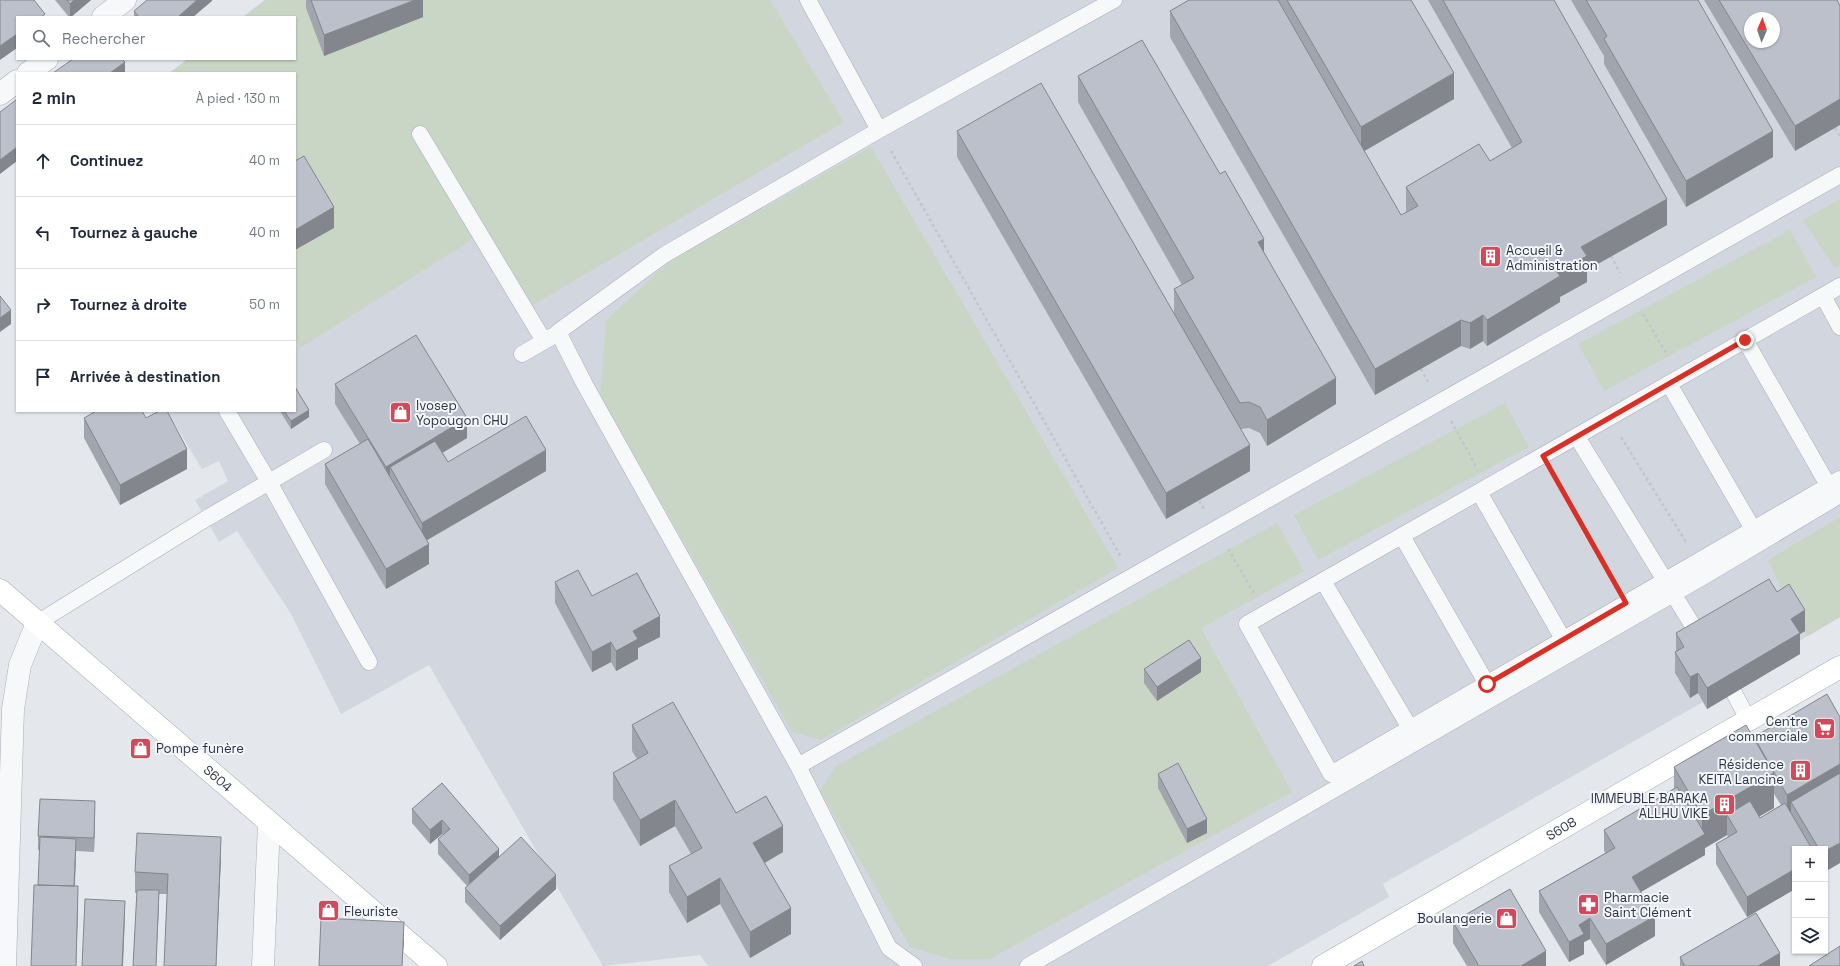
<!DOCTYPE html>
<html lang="fr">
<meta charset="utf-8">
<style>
:root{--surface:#fff;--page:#f2f2f3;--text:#1f2937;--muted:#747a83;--line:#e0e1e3}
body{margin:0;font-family:"Space Grotesk",sans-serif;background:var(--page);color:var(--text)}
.controls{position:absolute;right:12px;bottom:12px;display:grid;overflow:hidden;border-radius:0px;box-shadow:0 1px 3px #0004}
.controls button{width:36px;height:36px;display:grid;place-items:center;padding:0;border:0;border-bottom:1px solid var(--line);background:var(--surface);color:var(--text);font:20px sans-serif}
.compass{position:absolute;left:1744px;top:12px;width:36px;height:36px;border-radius:50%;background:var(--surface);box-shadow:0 1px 3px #0004;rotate:2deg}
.stop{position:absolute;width:12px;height:12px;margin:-9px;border:3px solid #d93025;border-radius:50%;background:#fff}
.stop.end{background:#d93025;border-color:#fff;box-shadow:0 1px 4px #0008}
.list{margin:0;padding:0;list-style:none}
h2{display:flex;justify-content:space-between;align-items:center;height:52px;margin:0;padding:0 16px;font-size:17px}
h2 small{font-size:13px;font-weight:400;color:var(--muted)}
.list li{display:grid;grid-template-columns:26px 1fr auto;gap:12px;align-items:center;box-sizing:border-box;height:72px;padding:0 16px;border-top:1px solid var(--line)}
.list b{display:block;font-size:15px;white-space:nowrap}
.list em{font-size:13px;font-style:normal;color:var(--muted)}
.icon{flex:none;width:22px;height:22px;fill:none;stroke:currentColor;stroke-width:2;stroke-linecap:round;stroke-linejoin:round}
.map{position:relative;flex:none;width:1840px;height:966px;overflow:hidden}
.search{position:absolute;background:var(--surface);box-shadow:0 1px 3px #0004;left:16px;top:16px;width:280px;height:44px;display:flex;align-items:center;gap:10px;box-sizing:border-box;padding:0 14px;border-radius:0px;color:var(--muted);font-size:15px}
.panel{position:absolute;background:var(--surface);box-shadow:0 1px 3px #0004;left:16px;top:72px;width:280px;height:340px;border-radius:0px}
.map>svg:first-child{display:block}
.built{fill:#d2d6de;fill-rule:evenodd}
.green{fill:#c9d6c5}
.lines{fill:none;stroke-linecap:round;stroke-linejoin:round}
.lane-casing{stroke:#a9aeb7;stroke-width:17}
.street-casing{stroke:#a9aeb7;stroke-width:23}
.secondary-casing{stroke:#a9aeb7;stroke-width:23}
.path{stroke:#c2c5cb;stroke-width:2.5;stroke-dasharray:3 3;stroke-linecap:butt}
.lane{stroke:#f7f8fa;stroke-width:16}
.street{stroke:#f7f8fa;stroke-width:22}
.secondary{stroke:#fff;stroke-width:22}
.wall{fill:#a1a5ae;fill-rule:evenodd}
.shaded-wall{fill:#83868d}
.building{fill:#bbc0ca;stroke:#83868d;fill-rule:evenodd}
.route{stroke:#d93025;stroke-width:5}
.labels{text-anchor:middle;stroke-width:4;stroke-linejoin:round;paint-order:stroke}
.poi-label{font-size:13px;fill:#2b3445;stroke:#f4f6f9;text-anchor:start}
.street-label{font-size:13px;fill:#2b3445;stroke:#f4f6f9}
</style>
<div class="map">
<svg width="1840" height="966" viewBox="0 0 1840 966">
<rect width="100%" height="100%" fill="#e4e7ec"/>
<path class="built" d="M265 0H1840V617L1794 644 1800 654 1707 709 1703 702 1383 884 1389 897 1268 966H708L700 955 603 966 429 665 341 714 291 614 237 531 219 542 195 500 228 481 219 461 202 469 167 411H295V73H169L188 59H295V17H243ZM1750 18H1774V42H1750Z"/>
<path class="green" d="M265 0H770L844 122 533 305 486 229 459 248 300 348 295 338V73H169L188 59H295V17H243Z
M871 147 1118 568 821 740 792 732 600 395 606 320 669 262Z
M1840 199V265L1835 268 1803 220Z
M1790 230 1816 277 1604 391 1578 344Z
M1505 403 1529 447 1318 560 1294 515Z
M1840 517V617L1808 636 1789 605 1768 560Z
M1277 523 1304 571 1201 628 1292 792 990 959H949L910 947 820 791 836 766Z"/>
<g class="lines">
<defs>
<path id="lane" d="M808 0 879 130
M420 134 544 341
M1840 286 1247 624 1331 774 1840 479
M1823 296 1840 327
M1745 340 1828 485
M522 354 553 336
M1669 384 1753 529
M227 411 269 482 369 662
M1577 437 1701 639
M1479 492 1563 639
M1402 536 1487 684
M1323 581 1410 728
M37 623 207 518 324 450
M1734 693 1749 721
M798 766 1840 175
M914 966 889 948 798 766 585 385 558 332 664 255 879 130 1114 0
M1028 966 1706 575 1840 495"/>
<path id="street" d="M103 17 125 0
M28 73 47 59
M0 94 17 81
M5 966 13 709 20 665 37 623
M263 966 269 823"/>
<g id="secondary">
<path id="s1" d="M0 590 436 966"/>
<path id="s2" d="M1323 966 1840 667"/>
</g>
</defs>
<use href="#lane" class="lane-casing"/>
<use href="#street" class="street-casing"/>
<use href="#secondary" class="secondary-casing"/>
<path class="path" d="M1835 128 1840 136
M891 151 1121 557
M1611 256 1620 273
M1643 314 1668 356
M1421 369 1428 382
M1451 421 1476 466
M1621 437 1686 542
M1554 475 1615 582
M1199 501 1204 509
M1228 549 1254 593"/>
<use href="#lane" class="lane"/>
<use href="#street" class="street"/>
<use href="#secondary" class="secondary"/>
</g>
<path class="wall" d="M55 0H91L71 17H69Z
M212 0 193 17H134V11Z
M306 0H423V17L324 56 306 8Z
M1189 0H1411L1454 99 1364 151 1401 215 1406 212V187L1490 161 1512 148 1428 0H1554L1667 225 1587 270V282L1560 297V302L1487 346 1483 341 1470 349 1461 346 1375 395 1170 37V11Z
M1571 0H1698L1773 157 1686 207 1604 64V56Z
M1704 0H1837L1795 151Z
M1078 76 1264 252 1336 404 1267 446 1260 433 1249 428 1241 429 1250 471 1166 519 957 157V131L1174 314V289L1182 285 1078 102Z
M335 384 467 438 442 453 448 462 546 471 427 540 429 564 386 589 325 484V464L360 444 335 404Z
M280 411H295L309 417 291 429Z
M84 418H146L187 469 120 505 84 438Z
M555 582 592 596 660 637 638 648V659L616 671 611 662 592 672 555 603Z
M1777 592 1805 631 1800 634V654L1707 709 1698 693 1690 698 1675 673V652L1676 651V633Z
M1144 669 1201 672 1157 701 1144 683Z
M632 725 783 852 765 863 791 934 750 958 720 904 687 923 669 892V866L691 854 675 826 640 846 613 799V773L637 759 632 751Z
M1754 737 1825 849H1795V889L1747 917 1716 864V844L1728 837 1727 835 1705 848V855L1641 892 1655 936 1606 965 1590 939 1584 942V954L1569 962 1539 912V891L1605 853 1604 850V830L1674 789V767ZM1774 794 1781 805 1760 818 1759 816 1774 808Z
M1158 774 1207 833 1187 843 1158 788Z
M442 783 499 857 556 889 500 940 465 902V888L467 886 438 854V839L443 835 442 834 430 844 412 823V809Z
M95 815 94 852 76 851 75 886 78 906 76 966H31L38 885 40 850H38V836Z
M221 857 216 966H164L167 894H159L156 966H133L137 893H135V872Z
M1453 922 1546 966H1467L1453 943Z
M1680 957 1780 966H1680Z"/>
<path class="shaded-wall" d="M74 0H91L71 17H70V4Z
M197 0H212V1L193 17H178Z
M415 0H423V17L324 56V35Z
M17 34V48L0 60V46Z
M125 62V73H110Z
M1454 73V99L1361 153V127Z
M1840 99V125L1795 151V126Z
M1773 131V157L1686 207V181Z
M17 147V161L0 174V160Z
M1667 199V225L1587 270V282L1560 297V302L1487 346V320L1557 272 1581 247Z
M334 207V228L295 250V230Z
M1264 239V265L1258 242Z
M11 310V324L0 332V318Z
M1483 315V341L1470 349V323Z
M1461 320V346L1375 395V369Z
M1336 378V404L1267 446V420Z
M309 410V417L291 429V421Z
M467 418V438L397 480 390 467V485L386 487V467Z
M1250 445V471L1166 519V493Z
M187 449V469L120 505V485Z
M546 450V471L422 543V523Z
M429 544V564L386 589V569Z
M1805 610V631L1800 634V654L1707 709V688L1791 619Z
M660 616V637L638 648V659L616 671V651L633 631Z
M611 642V662L592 672V652Z
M1201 658V672L1157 701V687Z
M1698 673V693L1690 698V677Z
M1840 764V785L1791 802V813L1787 815V795Z
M1774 773V808L1736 830 1727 815V835L1705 848V855L1632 897V877L1702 836V815Z
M675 800V826L640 846V820Z
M95 801V815L94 852V838Z
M1207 819V833L1187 843V829Z
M442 820V834L430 844V830Z
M783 826V852L753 869V843Z
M221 837V857L216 966Z
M76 839V853L74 901V887Z
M1840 843V863L1825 872V851Z
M499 849V863L469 889V875Z
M1795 869V889L1747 917V897Z
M556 875V889L500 940V926Z
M720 878V904L687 923V897Z
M78 886V906L76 966Z
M159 890V904L156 966Z
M125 901V915L123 966H122Z
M791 908V934L750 958V932Z
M1655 916V936L1606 965V944Z
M1590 918V939L1584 942V954L1569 962V942L1579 925Z
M404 922V942L402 966Z
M1546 951V966H1521Z
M1780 953V966H1758Z"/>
<path class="building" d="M0 0H34L45 14 41 17H17V34L0 46Z
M67 0H74L70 4Z
M147 0H197L178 17H139L134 11Z
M311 0H415L324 35Z
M1189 0H1278L1401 215 1418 206 1406 187 1479 144 1490 161 1522 142 1443 0H1554L1667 199 1581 247 1587 256 1557 272 1560 276 1487 320 1483 315 1470 323 1461 320 1375 369 1170 11Z
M1287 0H1411L1454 73 1361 127Z
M1586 0H1698L1773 131 1686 181 1604 39 1607 36Z
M1719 0H1837L1840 6V99L1795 126ZM1750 18H1774V42H1750Z
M1142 40 1220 174 1225 171 1264 239 1258 242 1336 378 1267 420 1260 407 1249 402 1240 403 1174 289 1194 278 1078 76Z
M73 59H122L125 62 110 73H53Z
M1041 83 1250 445 1166 493 957 131Z
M16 100 17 101V147L0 160V112Z
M304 156 334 207 295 230V161Z
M0 296 11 310 0 318Z
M416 335 467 418 386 467 335 384Z
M295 387 309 410 291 421 284 411H295Z
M96 411H142L146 418 159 411H167L187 449 120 485 84 418Z
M526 416 546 450 422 523 390 467 435 441 448 462Z
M368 439 429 544 386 569 325 464Z
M578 570 592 596 637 573 660 616 633 631 638 639 616 651 611 642 592 652 555 582Z
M1769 579 1777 592 1789 584 1805 610 1791 619 1800 633 1707 688 1698 673 1690 677 1675 652 1684 647 1676 633Z
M1189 640 1201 658 1157 687 1144 669Z
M1827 694 1840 717V764L1787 795 1754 737Z
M673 702 736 813 766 796 783 826 753 843 791 908 750 932 720 878 687 897 669 866 702 848 675 800 640 820 613 773 648 753 632 725Z
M1746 725 1774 773 1702 815 1674 767Z
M1178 763 1207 819 1187 829 1158 774Z
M1840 773V843L1825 851V849H1819L1791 802Z
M442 783 499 849 469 875 438 839 450 829 442 820 430 830 412 809Z
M1677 787 1705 834 1632 877 1655 916 1606 944 1590 918 1579 925 1584 934 1569 942 1539 891 1615 848 1604 830Z
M40 799 95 801 94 838 38 836Z
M1750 801 1760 818 1785 803 1812 849H1795V869L1747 897 1716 844 1737 832 1727 815Z
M137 833 221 837 216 966H164L168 874 135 872Z
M40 837 76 839 74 886 38 885Z
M521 837 556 875 500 926 465 888Z
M34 885 78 886 76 966H31Z
M1510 889 1546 951 1521 966H1479L1453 922Z
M137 890H159L156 966H133Z
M85 899 125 901 122 966H82Z
M1756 913 1780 953 1758 966H1685L1680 957Z
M321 918 404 922 402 966H319Z
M1840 946V966H1809Z
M1362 961 1364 966H1354Z"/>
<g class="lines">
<path class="route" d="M1487 684 1626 603 1543 456 1745 340"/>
</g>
<defs>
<symbol id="building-square" viewBox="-11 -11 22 22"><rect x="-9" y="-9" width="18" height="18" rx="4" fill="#d1495b" stroke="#f4f6f9"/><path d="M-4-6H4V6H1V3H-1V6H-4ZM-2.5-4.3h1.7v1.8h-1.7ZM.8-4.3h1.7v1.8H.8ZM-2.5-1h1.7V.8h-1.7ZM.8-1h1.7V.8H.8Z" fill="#fff"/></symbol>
<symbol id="shop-square" viewBox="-11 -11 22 22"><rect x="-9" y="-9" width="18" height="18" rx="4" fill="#d1495b" stroke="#f4f6f9"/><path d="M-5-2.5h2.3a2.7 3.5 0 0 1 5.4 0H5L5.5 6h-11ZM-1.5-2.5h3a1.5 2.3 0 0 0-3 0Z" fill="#fff"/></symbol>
<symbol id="supermarket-square" viewBox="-11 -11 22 22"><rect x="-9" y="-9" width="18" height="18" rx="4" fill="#d1495b" stroke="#f4f6f9"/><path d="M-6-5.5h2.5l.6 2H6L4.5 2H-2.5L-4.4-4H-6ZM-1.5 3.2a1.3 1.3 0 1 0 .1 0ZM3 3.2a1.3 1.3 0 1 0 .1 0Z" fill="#fff"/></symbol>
<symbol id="pharmacy-square" viewBox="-11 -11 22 22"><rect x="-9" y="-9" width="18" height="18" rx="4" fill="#d1495b" stroke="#f4f6f9"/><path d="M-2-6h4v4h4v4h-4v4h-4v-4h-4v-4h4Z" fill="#fff"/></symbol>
</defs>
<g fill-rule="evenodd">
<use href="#building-square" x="1478" y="244" width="25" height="25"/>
<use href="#shop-square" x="388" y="400" width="25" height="25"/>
<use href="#supermarket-square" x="1812" y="716" width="25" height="25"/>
<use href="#shop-square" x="128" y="736" width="25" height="25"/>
<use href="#building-square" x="1788" y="758" width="25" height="25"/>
<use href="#building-square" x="1712" y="792" width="25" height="25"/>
<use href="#pharmacy-square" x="1576" y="892" width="25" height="25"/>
<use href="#shop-square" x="316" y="898" width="25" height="25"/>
<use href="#shop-square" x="1494" y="906" width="25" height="25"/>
</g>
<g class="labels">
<g class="poi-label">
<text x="1506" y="255">Accueil &amp;<tspan x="1506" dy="15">Administration</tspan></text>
<text x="416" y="410">Ivosep<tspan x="416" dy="15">Yopougon CHU</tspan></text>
<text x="1808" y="726" text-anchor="end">Centre<tspan x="1808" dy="15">commerciale</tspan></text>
<text x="156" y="753">Pompe funère</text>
<text x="1784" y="769" text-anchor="end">Résidence<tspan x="1784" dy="15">KEITA Lancine</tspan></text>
<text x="1708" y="803" text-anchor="end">IMMEUBLE BARAKA<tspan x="1708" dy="15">ALLHU VIKE</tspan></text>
<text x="1604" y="902">Pharmacie<tspan x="1604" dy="15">Saint Clément</tspan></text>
<text x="344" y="916">Fleuriste</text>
<text x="1492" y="923" text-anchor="end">Boulangerie</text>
</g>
<g class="street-label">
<text dy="5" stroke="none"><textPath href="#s1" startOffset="288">S604</textPath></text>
<text dy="5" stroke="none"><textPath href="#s2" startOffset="275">S608</textPath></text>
</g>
</g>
</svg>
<div class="controls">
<button>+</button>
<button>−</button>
<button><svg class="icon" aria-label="layers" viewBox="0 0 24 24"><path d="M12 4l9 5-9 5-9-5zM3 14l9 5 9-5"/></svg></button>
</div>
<svg class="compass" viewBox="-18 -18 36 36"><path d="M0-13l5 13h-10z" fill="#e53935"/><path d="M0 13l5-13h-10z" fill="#747a83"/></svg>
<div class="stop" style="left:1487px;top:684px"></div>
<div class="stop end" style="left:1745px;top:340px"></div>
<div class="search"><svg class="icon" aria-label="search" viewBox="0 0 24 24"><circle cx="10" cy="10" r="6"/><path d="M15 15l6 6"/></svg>Rechercher</div>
<section class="panel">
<h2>2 min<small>À pied · 130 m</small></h2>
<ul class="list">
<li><svg class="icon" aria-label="ahead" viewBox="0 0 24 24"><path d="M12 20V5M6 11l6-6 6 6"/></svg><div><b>Continuez</b></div><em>40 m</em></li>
<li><svg class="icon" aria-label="left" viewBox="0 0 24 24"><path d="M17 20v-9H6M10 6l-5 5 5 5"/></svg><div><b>Tournez à gauche</b></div><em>40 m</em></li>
<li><svg class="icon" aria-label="right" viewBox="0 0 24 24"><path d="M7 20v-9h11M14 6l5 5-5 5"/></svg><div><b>Tournez à droite</b></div><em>50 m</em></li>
<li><svg class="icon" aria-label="arrive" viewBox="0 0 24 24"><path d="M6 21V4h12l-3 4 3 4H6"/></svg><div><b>Arrivée à destination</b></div></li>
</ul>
</section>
</div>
